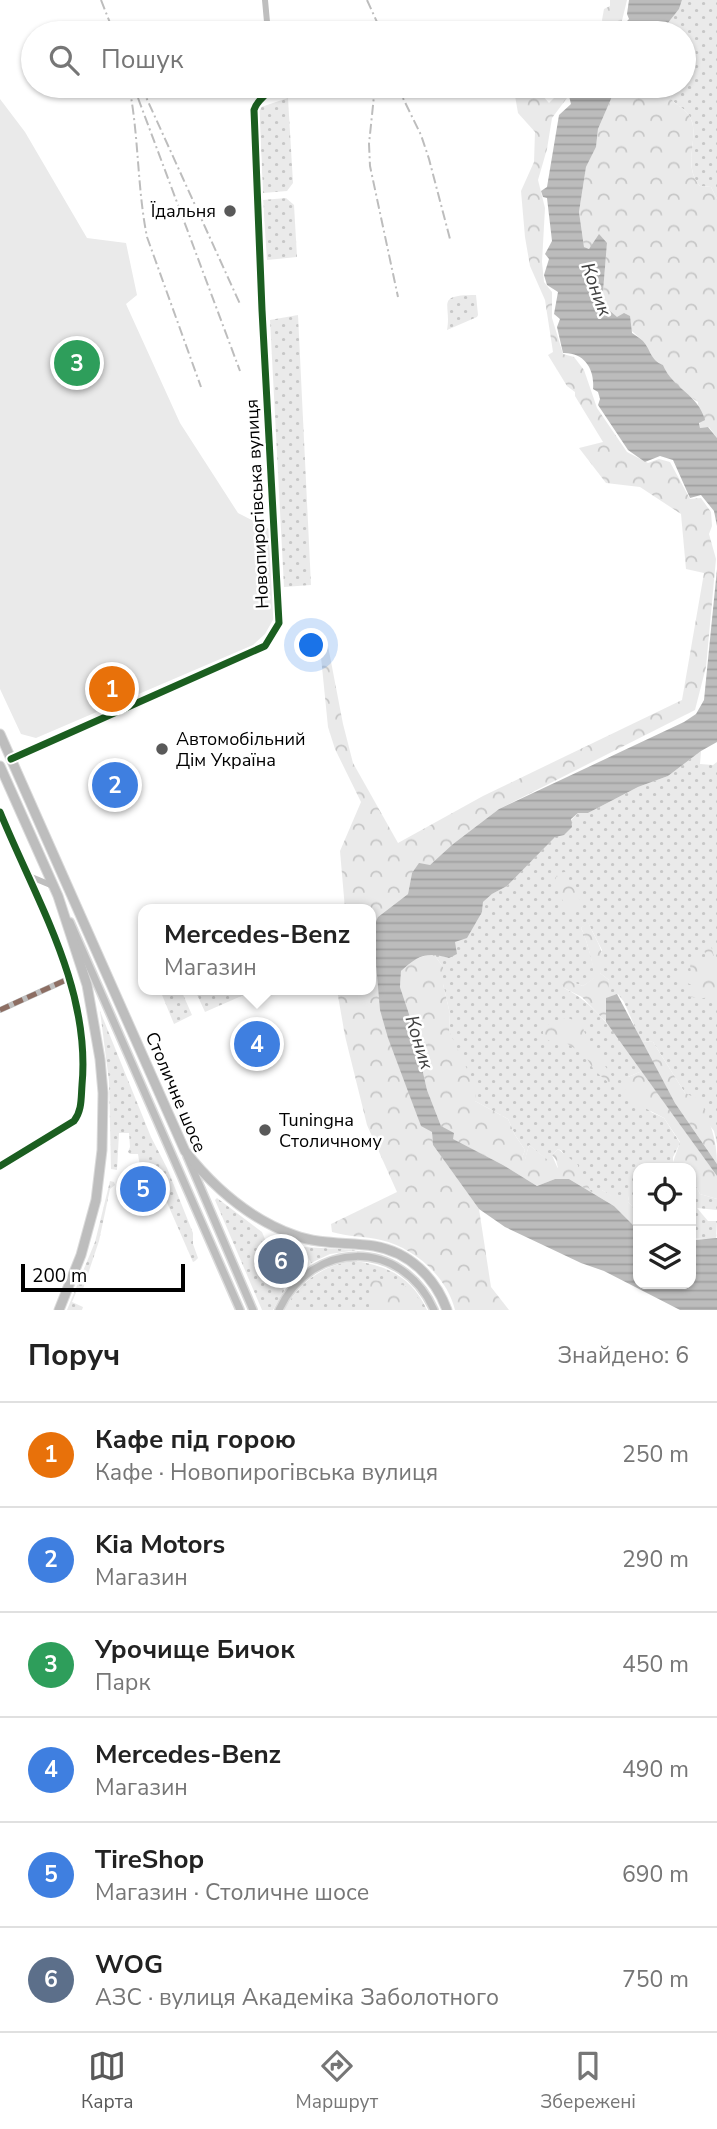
<!DOCTYPE html>
<html lang="uk">
<meta charset="utf-8">
<style>
:root{--surface:#fff;--page:#f2f2f2;--text:#222;--muted:#767676;--line:#e0e0e0;--accent:#595959}
body{margin:0;font-family:"Nunito Sans",sans-serif;background:var(--page);color:var(--text)}
.controls{position:absolute;right:21px;bottom:21px;display:grid;overflow:hidden;border-radius:14px;box-shadow:0 2px 5px #0004}
.controls button{width:63px;height:63px;display:grid;place-items:center;padding:0;border:0;border-bottom:2px solid var(--line);background:var(--surface);color:var(--text);font:35px sans-serif}
.scale{position:absolute;left:21px;bottom:18px;width:164px;box-sizing:border-box;padding-left:7px;border:4px solid #000;border-top:0;font-size:19px;line-height:24px;white-space:nowrap;color:#000;-webkit-text-stroke:5px #fff;paint-order:stroke}
.you{position:absolute;left:312px;top:646px;width:24px;height:24px;margin:-18px;border:5px solid #fff;border-radius:50%;background:#1a73e8;box-shadow:0 0 0 10px #1a73e833}
.badge{display:grid;place-items:center;width:46px;height:46px;border-radius:50%;background:var(--accent);color:#fff;font-size:23px;font-weight:700}
.pin{position:absolute;translate:-50% -50%;border:4px solid #fff;box-shadow:0 2px 7px #0006}
.popup{position:absolute;left:138px;top:904px;width:238px;height:91px;box-sizing:border-box;display:grid;place-content:center;border-radius:14px;background:var(--surface);filter:drop-shadow(0 2px 5px #0005);font-size:23px;white-space:nowrap;color:var(--muted)}
.popup b{font-size:26px;color:var(--text)}
.popup::after{content:'';position:absolute;left:50%;top:100%;margin-left:-14px;border:14px solid transparent;border-top-color:var(--surface)}
.list{margin:0;padding:0;list-style:none}
h2{display:flex;justify-content:space-between;align-items:center;height:91px;margin:0;padding:0 28px;font-size:30px}
h2 small{font-size:23px;font-weight:400;color:var(--muted)}
.list li{display:grid;grid-template-columns:46px 1fr auto;gap:21px;align-items:center;box-sizing:border-box;height:105px;padding:0 28px;border-top:2px solid var(--line)}
.list b{display:block;font-size:26px;white-space:nowrap}
.list p{margin:0;font-size:23px;white-space:nowrap;color:var(--muted)}
.list em{font-size:23px;font-style:normal;color:var(--muted)}
.icon{flex:none;width:38px;height:38px;fill:none;stroke:currentColor;stroke-width:2;stroke-linecap:round;stroke-linejoin:round}
.map{position:relative;flex:none;width:717px;height:1310px;overflow:hidden}
.search{position:absolute;background:var(--surface);box-shadow:0 2px 5px #0004;left:21px;right:21px;top:21px;height:77px;display:flex;align-items:center;gap:18px;box-sizing:border-box;padding:0 24px;border-radius:38px;color:var(--muted);font-size:26px}
.sheet{height:721px;background:var(--surface)}
nav{display:flex;justify-content:space-around;align-items:center;box-sizing:border-box;height:98px;border-top:2px solid var(--line);background:var(--surface);font-size:19px;color:var(--muted)}
nav a{display:grid;justify-items:center;gap:4px}
nav .on{color:var(--accent)}
.map>svg:first-child{display:block}
.grass{fill:url(#grass-dots)}
.forest{fill:url(#forest-crowns)}
.park{fill:#eaeaea}
.water{fill:url(#water-rules)}
.lines{fill:none;stroke-linecap:round;stroke-linejoin:round}
.major-casing{stroke:#dbdbdb;stroke-width:10}
.highway-casing{stroke:#dbdbdb;stroke-width:11}
.minor{stroke:#bebebe;stroke-width:6}
.major{stroke:#bdbdbd;stroke-width:7}
.highway{stroke:#bdbdbd;stroke-width:9}
.rail{stroke:#bdbdbd;stroke-width:2;stroke-dasharray:10 3.5 2 3.5;stroke-linecap:butt}
.quiet{stroke:#8d6e63;stroke-width:5;stroke-dasharray:10 5;stroke-linecap:butt}
.cycleway-casing{stroke:#fff;stroke-width:11}
.cycleway{stroke:#1b5e20;stroke-width:7}
.poi-dot{fill:#595959;stroke:#fff;stroke-width:2.5}
.labels{text-anchor:middle;stroke-width:5;stroke-linejoin:round;paint-order:stroke}
.poi-label{font-size:18px;fill:#000;stroke:#fff;text-anchor:start}
.street-label{font-size:18px;fill:#000;stroke:#fff}
.water-label{font-size:19px;font-style:italic;fill:#414141;stroke:#fff}
</style>
<div class="map">
<svg width="717" height="1310" viewBox="0 0 717 1310">
<defs>
<pattern id="grass-dots" width="8" height="8" patternUnits="userSpaceOnUse" patternTransform="scale(1.75)"><rect width="8" height="8" fill="#eaeaea"/><path d="M2 2h.1M6 6h.1" fill="none" stroke="#c7c7c7" stroke-width="1.8" stroke-linecap="round"/></pattern>
<pattern id="forest-crowns" width="20" height="18" patternUnits="userSpaceOnUse" patternTransform="scale(1.75)"><rect width="20" height="18" fill="#eaeaea"/><path d="M2 6a3 3 0 1 1 6 0M12 15a3 3 0 1 1 6 0" fill="none" stroke="#c7c7c7"/></pattern>
<pattern id="water-rules" width="6" height="5" patternUnits="userSpaceOnUse" patternTransform="scale(1.75)"><rect width="6" height="5" fill="#bcbcbc"/><path d="M0 2.5h6" fill="none" stroke="#a0a0a0"/></pattern>
</defs>
<rect width="100%" height="100%" fill="#fff"/>
<path class="grass" d="M682 0H717V199L711 187 700 186C680 163 703 133 688 114 684 108 676 105 671 99L669 86H684V33H660L679 9Z
M288 98 293 183 287 191 263 193 259 111 261 107Z
M286 198 294 205 297 257 267 260 263 200Z
M476 295 478 315 477 317 447 330C452 304 434 295 476 295Z
M298 315 311 585 284 587 270 320Z
M701 751 700 764 713 765 717 762V1144L714 1131 685 1093 653 1042 641 1041 624 1002 618 994 606 998 609 980 600 973 602 950 588 923 581 928C586 937 595 969 595 978L583 986 572 982 564 988C599 1005 619 1040 642 1071L628 1077 651 1112 664 1118 680 1143 673 1157V1168H638V1212L628 1202 629 1196H611L602 1190H590L578 1178 562 1151 558 1149 552 1155 558 1169 529 1145 525 1160 522 1158 525 1150 515 1135 508 1119 475 1101 449 1031 450 1014 443 984V967L433 953 448 958 455 942 482 912 483 902 492 894 507 886 578 813H588L638 787 668 776Z
M160 990H181L192 1015 174 1024Z
M195 990H255L205 1012Z
M100 1011 151 1137 167 1168 193 1233V1244L198 1258 195 1261 193 1262 165 1198C157 1188 156 1170 145 1165L140 1166 138 1154H130L128 1152 130 1147 129 1133H119L117 1170 111 1169 109 1081Z
M691 1176 700 1194 717 1199V1210L697 1208 708 1221H717L716 1240 691 1238Z
M110 1181 114 1182 115 1185 110 1189 99 1241 83 1289 78 1288 72 1302 83 1307 82 1310H67L95 1242Z
M217 1198 262 1232 282 1281 284 1291 273 1310H262L215 1200Z
M303 1247 358 1250 330 1254 311 1263Z
M354 1261C387 1265 413 1278 427 1310H284C300 1282 322 1265 354 1261Z"/>
<path class="forest" d="M610 0H627L619 33H606L602 20 604 9 610 6Z
M534 86 549 103 566 86H576L552 118 547 149 538 180 545 208 542 262 544 282 552 292V318L563 354 574 357 584 370 597 408 627 452 648 463 659 459 670 462 690 499 701 498 711 512 712 526 709 534 716 559 706 667 695 710 499 809 453 844 430 865 412 873 408 894 378 917 414 1103 421 1125 432 1132 433 1145 479 1209 491 1287 509 1310H455C447 1277 415 1248 381 1240 365 1236 348 1237 332 1232L331 1224 397 1192 367 1125 345 1036 337 990H371V909H345L340 851 361 802 335 749 328 727 320 647 328 646 343 724 353 763 398 843 483 796 682 700 704 573 686 569 681 514 640 487 606 483 579 448 603 442 575 396V392L567 386 548 355 553 352 545 300 530 266 525 237 521 191 534 162 535 132 518 113 514 90Z
M620 86H669L671 99C676 105 684 108 688 114 703 134 680 163 700 186L711 187 717 199V438L709 427 700 428 698 402C684 393 669 380 663 365L657 363 649 354 644 342 602 304 607 243 588 249 584 247 579 212 586 167 596 147 598 129 614 92Z
M565 872 567 883 571 884 581 902 574 911 568 912 554 882 558 873Z
M588 922C595 940 609 954 600 973L609 980 606 1022 582 997 564 988 559 978 564 971 572 982 583 986 594 978C595 969 586 937 581 928Z
M711 946 717 967V1006L712 996 700 999 688 996 692 985 678 979 682 974H691L690 964 696 958 706 960 704 947Z
M433 953 443 967V984L450 1014 449 1031 476 1088 475 1101 508 1119 515 1135 525 1150 522 1158 525 1159 529 1145 558 1168 556 1160 552 1155 558 1149 578 1165V1178L585 1179 590 1190H602L612 1196H629L628 1202 638 1212V1230L614 1206 569 1179H555L537 1186 503 1165 452 1139 441 1126 427 1090 411 1020 400 987 401 971 415 959Z
M568 1018 581 1023 588 1041 614 1079 609 1083 594 1070 584 1054 566 1043 551 1042 543 1036V1028L553 1021Z
M641 1041 653 1042 685 1093 700 1100C710 1122 717 1139 717 1164L675 1103Z
M642 1071 717 1176V1199L700 1194 691 1176V1168H671L680 1142 664 1118 633 1102 624 1088 628 1077Z
M370 1280C397 1282 413 1282 424 1310H369Z"/>
<path class="park" d="M0 99 25 132 87 238 126 243 137 295 126 304 180 423 238 513 269 529 274 618 265 634 253 645 36 738 21 734 0 689Z"/>
<path class="water" d="M629 0H682L679 9 660 33H621L620 28 629 19 627 14Z
M583 86H620L614 92 598 129 596 147 586 167 579 212 584 247 589 249 599 234 607 243 602 304 617 317 624 313 630 316 632 333C636 336 640 338 643 341 651 350 650 360 663 365 673 389 698 394 705 420L699 423 700 428 708 427 717 438V526L714 511 701 495 690 498 673 460 660 456 645 462 628 450 598 405 600 399 598 392 593 389C595 369 584 352 563 353L557 327 560 319 554 314 558 292 547 285 544 275 549 259 545 254 552 241 547 198 543 197 541 191 547 187 559 115 571 104 569 96Z
M717 569V742L701 751 668 776 638 787 588 813H578L571 819 572 827 564 835 555 837 507 886 492 894 483 902 482 912 467 938 455 942 457 954 449 958C426 951 417 956 401 971L400 987 411 1020 427 1090 441 1126 454 1133 453 1139 503 1165 537 1186 555 1179H569L614 1206 638 1230V1284H691V1238L695 1240 717 1238V1310H680L604 1271 581 1263 505 1227 479 1209 433 1145 432 1132 421 1126 388 1038 380 1010 373 928 378 917 408 894 412 873 419 863 430 865 453 844 499 809 684 722 696 714 704 700Z
M617 994 675 1103 717 1164V1176L606 1022V998Z"/>
<g class="lines">
<defs>
<path id="major" d="M70 922 240 1310
M187 1156 253 1310
M279 1310C312 1239 402 1238 434 1310"/>
<path id="highway" d="M0 734 185 1151C214 1188 250 1219 294 1235 320 1245 347 1242 374 1246 409 1252 435 1277 447 1310
M0 766 58 896 87 985 100 1059 103 1093 102 1150 96 1200 81 1255 59 1310"/>
</defs>
<use href="#major" class="major-casing"/>
<use href="#highway" class="highway-casing"/>
<path class="minor" d="M265 0 268 33
M11 759 265 646 279 623 262 310 254 110C257 99 268 96 271 86
M0 812C36 900 91 988 82 1085 81 1098 82 1111 74 1121L0 1166
M29 876 53 886
M0 1010 68 979"/>
<use href="#major" class="major"/>
<use href="#highway" class="highway"/>
<path class="rail" d="M101 0 114 33
M367 0 382 33
M129 86C139 136 137 187 147 237L201 387
M141 86 240 304
M375 86 369 144 370 166 398 297
M397 86 421 135 429 159 450 239
M138 98 240 371"/>
<path class="quiet" d="M0 1010 68 979"/>
<defs>
<path id="cycleway" d="M11 759 265 646 279 623 262 310 254 110C257 99 268 96 271 86
M0 812C36 900 91 988 82 1085 81 1098 82 1111 74 1121L0 1166"/>
</defs>
<use href="#cycleway" class="cycleway-casing"/>
<use href="#cycleway" class="cycleway"/>
</g>
<g class="poi-dot">
<circle cx="230" cy="211" r="7"/>
<circle cx="162" cy="749" r="7"/>
<circle cx="265" cy="1130" r="7"/>
</g>
<g class="labels">
<g class="poi-label">
<text x="216" y="217" text-anchor="end">Їдальня</text>
<text x="176" y="745">Автомобільний<tspan x="176" dy="21">Дім Україна</tspan></text>
<text x="279" y="1126">Tuningна<tspan x="279" dy="21">Столичному</tspan></text>
</g>
<g class="street-label">
<text transform="translate(257 504) rotate(-93)" y="6">Новопирогівська вулиця</text>
<text transform="translate(176 1092) rotate(67)" y="6">Столичне шосе</text>
</g>
<g class="water-label">
<text transform="translate(597 289) rotate(70)" y="7">Коник</text>
<text transform="translate(420 1042) rotate(73)" y="7">Коник</text>
</g>
</g>
</svg>
<div class="controls">
<button><svg class="icon" aria-label="locate" viewBox="0 0 24 24"><circle cx="12" cy="12" r="6"/><path d="M12 2v4M12 18v4M2 12h4M18 12h4"/></svg></button>
<button><svg class="icon" aria-label="layers" viewBox="0 0 24 24"><path d="M12 4l9 5-9 5-9-5zM3 14l9 5 9-5"/></svg></button>
</div>
<div class="scale">200 m</div>
<div class="you"></div>
<div class="pin badge" style="left:112px;top:689px;background:#e8710a">1</div>
<div class="pin badge" style="left:115px;top:785px;background:#3f7fe0">2</div>
<div class="pin badge" style="left:77px;top:363px;background:#2e9e5b">3</div>
<div class="pin badge" style="left:257px;top:1044px;background:#3f7fe0">4</div>
<div class="popup"><b>Mercedes-Benz</b>Магазин</div>
<div class="pin badge" style="left:143px;top:1189px;background:#3f7fe0">5</div>
<div class="pin badge" style="left:281px;top:1261px;background:#5c6f8a">6</div>
<div class="search"><svg class="icon" aria-label="search" viewBox="0 0 24 24"><circle cx="10" cy="10" r="6"/><path d="M15 15l6 6"/></svg>Пошук</div>
</div>
<section class="sheet">
<h2>Поруч<small>Знайдено: 6</small></h2>
<ul class="list">
<li><span class="badge" style="background:#e8710a">1</span><div><b>Кафе під горою</b><p>Кафе · Новопирогівська вулиця</p></div><em>250 m</em></li>
<li><span class="badge" style="background:#3f7fe0">2</span><div><b>Kia Motors</b><p>Магазин</p></div><em>290 m</em></li>
<li><span class="badge" style="background:#2e9e5b">3</span><div><b>Урочище Бичок</b><p>Парк</p></div><em>450 m</em></li>
<li><span class="badge" style="background:#3f7fe0">4</span><div><b>Mercedes-Benz</b><p>Магазин</p></div><em>490 m</em></li>
<li><span class="badge" style="background:#3f7fe0">5</span><div><b>TireShop</b><p>Магазин · Столичне шосе</p></div><em>690 m</em></li>
<li><span class="badge" style="background:#5c6f8a">6</span><div><b>WOG</b><p>АЗС · вулиця Академіка Заболотного</p></div><em>750 m</em></li>
</ul>
</section>
<nav>
<a class="on"><svg class="icon" aria-label="map" viewBox="0 0 24 24"><path d="M3 6l6-2 6 2 6-2v14l-6 2-6-2-6 2zM9 4v14M15 6v14"/></svg>Карта</a>
<a><svg class="icon" aria-label="directions" viewBox="0 0 24 24"><path d="M12 3l9 9-9 9-9-9zM9 14v-3h6M13 9l2 2-2 2"/></svg>Маршрут</a>
<a><svg class="icon" aria-label="saved" viewBox="0 0 24 24"><path d="M7 4h10v16l-5-4-5 4z"/></svg>Збережені</a>
</nav>
